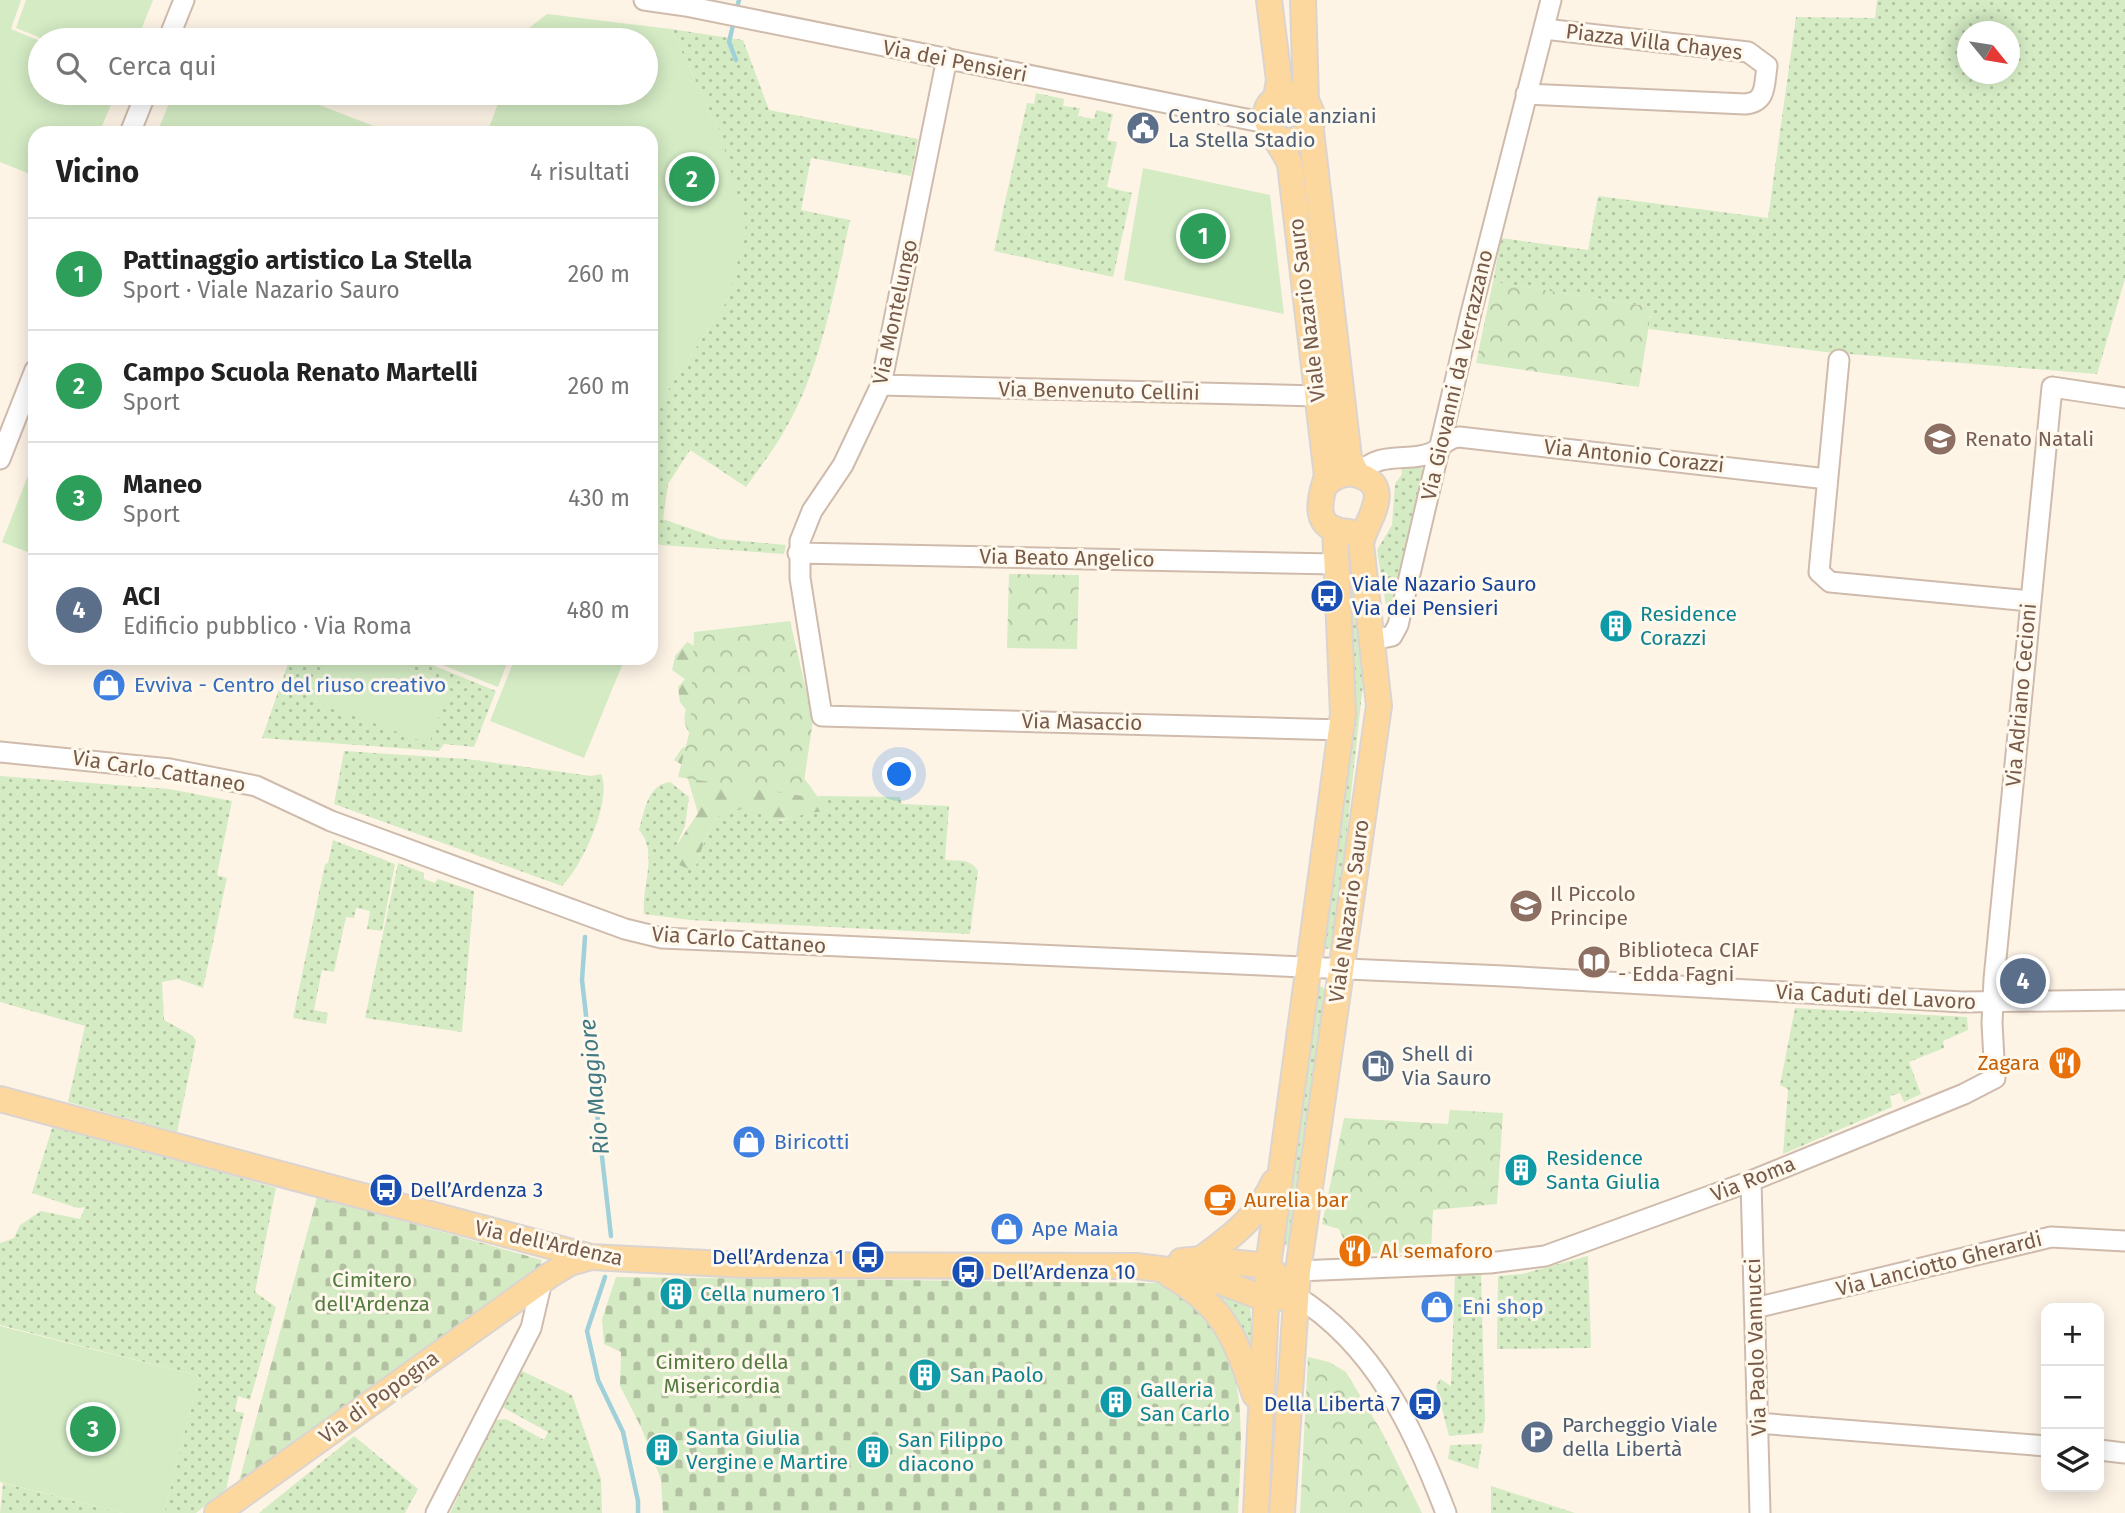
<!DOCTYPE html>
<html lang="it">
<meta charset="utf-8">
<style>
:root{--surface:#fff;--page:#f2f2f2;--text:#222;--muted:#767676;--line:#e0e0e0;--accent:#db2777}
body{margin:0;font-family:"Fira Sans",sans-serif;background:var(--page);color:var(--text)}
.controls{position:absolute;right:21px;bottom:21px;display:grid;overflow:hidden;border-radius:14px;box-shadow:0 4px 18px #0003}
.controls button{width:63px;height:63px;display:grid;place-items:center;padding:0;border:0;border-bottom:2px solid var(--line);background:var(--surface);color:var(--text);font:35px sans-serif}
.compass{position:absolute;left:1957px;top:21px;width:63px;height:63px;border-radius:50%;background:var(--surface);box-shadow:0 4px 18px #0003;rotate:120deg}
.you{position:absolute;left:900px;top:775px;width:24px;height:24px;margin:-18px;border:5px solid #fff;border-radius:50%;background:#1a73e8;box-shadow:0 0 0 10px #1a73e833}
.badge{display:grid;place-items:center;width:46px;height:46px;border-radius:50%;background:var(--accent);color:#fff;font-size:23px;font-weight:700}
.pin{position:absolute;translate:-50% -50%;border:4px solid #fff;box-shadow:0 2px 7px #0006}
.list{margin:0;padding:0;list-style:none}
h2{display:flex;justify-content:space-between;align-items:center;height:91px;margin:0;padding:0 28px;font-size:30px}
h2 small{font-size:23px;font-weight:400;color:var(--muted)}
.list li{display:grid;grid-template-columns:46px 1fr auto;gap:21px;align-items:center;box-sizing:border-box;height:112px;padding:0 28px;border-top:2px solid var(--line)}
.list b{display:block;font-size:26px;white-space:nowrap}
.list p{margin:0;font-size:23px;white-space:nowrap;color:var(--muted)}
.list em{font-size:23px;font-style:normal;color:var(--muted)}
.icon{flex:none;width:38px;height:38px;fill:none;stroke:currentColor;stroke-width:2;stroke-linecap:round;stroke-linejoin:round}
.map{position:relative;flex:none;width:2125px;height:1513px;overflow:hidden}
.search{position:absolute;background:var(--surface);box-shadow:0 4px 18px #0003;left:28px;top:28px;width:630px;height:77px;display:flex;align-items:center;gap:18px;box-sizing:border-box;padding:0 24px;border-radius:38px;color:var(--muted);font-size:26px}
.panel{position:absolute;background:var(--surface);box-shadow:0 4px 18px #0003;left:28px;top:126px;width:630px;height:539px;border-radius:21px}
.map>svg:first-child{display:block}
.grass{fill:url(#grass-dots);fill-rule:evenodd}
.forest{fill:url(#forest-firs)}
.cemetery{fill:url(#cemetery-stones)}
.park{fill:url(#park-crowns)}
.pitch{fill:#d4ebc4}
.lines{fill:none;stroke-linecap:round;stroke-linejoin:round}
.stream{stroke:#a0d0d9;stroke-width:4.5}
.minor-casing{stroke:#cfbbac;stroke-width:23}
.major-casing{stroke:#dbd4d0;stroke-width:28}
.minor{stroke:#fff;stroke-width:19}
.major{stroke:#fcd89e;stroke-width:24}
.labels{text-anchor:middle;stroke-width:6;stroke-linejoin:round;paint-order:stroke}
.street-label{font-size:21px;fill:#765a4a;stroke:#fff8ec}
.service-label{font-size:21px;fill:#4e5e75;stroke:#fff8ec;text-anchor:start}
.education-label{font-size:21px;fill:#785e54;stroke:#fff8ec;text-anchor:start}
.transit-label{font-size:21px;fill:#164399;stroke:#fff8ec;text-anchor:start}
.culture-label{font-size:21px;fill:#0d838f;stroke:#fff8ec;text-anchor:start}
.shop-label{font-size:21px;fill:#366cbe;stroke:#fff8ec;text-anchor:start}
.food-label{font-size:21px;fill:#c56008;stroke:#fff8ec;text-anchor:start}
.park-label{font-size:21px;fill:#547c42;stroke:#fff8ec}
.water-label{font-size:23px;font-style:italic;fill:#407883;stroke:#fff8ec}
</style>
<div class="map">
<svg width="2125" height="1513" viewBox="0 0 2125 1513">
<defs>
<pattern id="grass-dots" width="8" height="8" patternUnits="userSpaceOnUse" patternTransform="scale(1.75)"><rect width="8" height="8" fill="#d4ebc4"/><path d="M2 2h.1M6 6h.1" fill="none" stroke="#b1c1a1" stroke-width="1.8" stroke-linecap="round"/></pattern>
<pattern id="forest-firs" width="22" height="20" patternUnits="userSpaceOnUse" patternTransform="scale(1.75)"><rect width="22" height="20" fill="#d4ebc4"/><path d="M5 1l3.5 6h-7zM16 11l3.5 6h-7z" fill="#b1c1a1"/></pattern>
<pattern id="cemetery-stones" width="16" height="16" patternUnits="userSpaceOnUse" patternTransform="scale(1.75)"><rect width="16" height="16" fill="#d4ebc4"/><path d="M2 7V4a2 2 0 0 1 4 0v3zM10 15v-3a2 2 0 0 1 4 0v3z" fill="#b1c1a1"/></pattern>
<pattern id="park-crowns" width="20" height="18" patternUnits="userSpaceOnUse" patternTransform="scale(1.75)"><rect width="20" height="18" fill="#d4ebc4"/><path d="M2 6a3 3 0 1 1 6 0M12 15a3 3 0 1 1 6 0" fill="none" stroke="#b1c1a1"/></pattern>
</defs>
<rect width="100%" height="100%" fill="#fdf4e6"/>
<path class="grass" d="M1877 0H2125V279L2097 374 1825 352 1649 329 1652 307 1493 282 1501 238 1588 250 1598 196 1768 218 1796 17 1875 18ZM1968 32H2010V74H1968Z
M671 29 743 40 769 110 918 139 911 176 811 158 801 210 850 220C834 292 820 375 780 438 770 455 757 471 746 487L690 450 668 484 663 519 720 539 786 545 784 554 660 545 651 541V416L730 296 720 133Z
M1036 93 1064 99 1063 106 1080 108 1078 116 1094 119 1096 110 1113 114 1107 140 1117 142 1107 187 1132 193 1113 277 994 251 1027 103 1034 104Z
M1419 466 1427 473V479L1420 483 1394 601 1398 604 1389 624 1377 550 1392 525 1395 484 1402 474 1401 468Z
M1340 551H1353L1364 675 1334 949 1319 948Z
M290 658H331L315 702 451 684 382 658H415L496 691 474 747 444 744 439 751 262 738Z
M344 751 467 759 591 776 601 774C613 799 582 867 562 886L334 804Z
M0 776 169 789 232 801 217 875 227 878 203 988 178 979 162 982 164 1020 193 1036 196 1041 177 1132 68 1102 85 1026 0 1002Z
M670 782 689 797 685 826 676 846 694 871 707 834 722 810 761 807 781 821 810 811H824L816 798 819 796 900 797 902 804 949 806 945 860C960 862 969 857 978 871L970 934 690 920 644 914C641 887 659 853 639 830 645 810 647 785 670 782Z
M333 840 395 864 382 931 367 929 370 911 356 908 354 918 346 917 334 972 322 970 314 1010 328 1013 326 1024 293 1018 325 864 328 863Z
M398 863 424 873V879L435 883 438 879 474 891 462 1032 365 1018Z
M1319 985 1326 990 1291 1246 1281 1245 1315 987Z
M1795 1008 1967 1017 1968 1030 1943 1041 1944 1048 1909 1062 1921 1094 1904 1102 1900 1093 1890 1096 1892 1107 1783 1154 1788 1089 1780 1085Z
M53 1125 276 1188 255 1292 276 1307 250 1400 238 1396 235 1411 244 1413 226 1489 196 1513H164L199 1376 0 1325V1243L14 1238 20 1225 41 1211 80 1219 85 1207 78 1208 32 1193Z
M1588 1256 1591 1348 1497 1349 1498 1276 1522 1274Z
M1455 1273H1481L1485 1419 1483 1433 1449 1436 1436 1386 1440 1379 1451 1386Z
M1200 1281 1250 1306 1253 1346 1248 1347Z
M520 1370 572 1395 601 1479 602 1513H450L495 1420 506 1419 544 1440 548 1432 502 1407Z
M354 1436 418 1489 405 1513H259Z
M1482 1444 1478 1469 1448 1459 1450 1445Z
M3 1483 123 1513H0Z
M1491 1486 1575 1513H1491Z"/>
<path class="forest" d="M687 642 698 648 801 776C812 785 815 797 826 805L825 811C805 812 789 821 770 820L769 814 761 807 750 814 741 809 722 810 707 834 694 871 679 865 676 846 698 813 684 766 674 760 682 748 696 743C689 732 681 724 686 710L680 702 678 687 685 679 672 670 675 656Z"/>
<path class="cemetery" d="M317 1197 542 1260 539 1269 238 1485Z
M616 1277 1160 1283C1255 1334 1242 1421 1238 1513H663L661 1480 641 1427 620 1386 621 1352 604 1344 602 1319Z"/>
<path class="park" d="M1493 282 1652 307 1639 387 1476 363Z
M1009 574 1079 575 1077 649 1007 648Z
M790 621 813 720 802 796 678 777 690 730 694 632Z
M1450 1110 1503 1113 1497 1204 1433 1210 1431 1252 1372 1253V1246H1363L1362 1239 1343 1238 1339 1229 1322 1224 1344 1118 1448 1124Z
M1308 1357 1329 1362 1346 1372 1383 1434 1422 1513H1300Z"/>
<path class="pitch" d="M0 0H21L11 29 40 41V93H116L99 133H35V176L0 162Z
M26 0H153L137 40H46L16 28Z
M547 14 671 29 720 133 746 225 730 296 651 416V133H487L502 93H646V40H521L524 32Z
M173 93H288L392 133H157Z
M1143 168 1270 195 1284 314 1124 280Z
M35 458V555L2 542Z
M331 658H382L451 684 429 744 315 701Z
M425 658H509L498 687Z
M515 658H625L584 758 490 721Z
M0 1326 199 1376 164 1513H123L0 1482Z"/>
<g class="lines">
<path class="stream" d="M736 12 739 0
M734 21 729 42 736 60
M585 937 582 980 611 1236
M605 1277 587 1331 598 1380 623 1432 638 1501V1513"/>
<defs>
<path id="minor" d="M644 0 686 6 1266 123
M168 40 184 0
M947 58 881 385 843 465 812 511 800 541V578L822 716 1342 730
M1526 94 1745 104C1767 102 1764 85 1767 66L1748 52 1544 29
M130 133 146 93
M1839 360 1819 572 1830 582 2030 601
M881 385 1317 396
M0 459 35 370
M1358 475C1379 449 1409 463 1431 453 1443 448 1442 440 1459 437L1827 479
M798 553 1335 564
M1373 640 1392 636 1398 625 1471 313 1551 0
M0 752 170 769 256 786 331 821 625 929 662 938 1503 976 1963 1002 2125 1000
M1751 1181 1760 1513
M1298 1271 1490 1263 1545 1256 1751 1181 1964 1094 1995 1078 1992 1023 1994 979 2052 387 2125 398
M1296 1296C1375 1345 1414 1429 1446 1513
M1755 1308 2051 1237 2125 1241
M1757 1423 2046 1446
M2099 1450 2125 1453
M436 1513 531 1328 542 1281"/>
<path id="major" d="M1269 0 1279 80 1276 98
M1303 0 1306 100
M1311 131 1349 458 1358 475
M1276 137 1288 142 1306 136 1314 118 1306 100C1298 94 1289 92 1279 97 1247 113 1283 144 1290 164L1327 476C1319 501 1311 530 1349 532
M0 1099 591 1257 745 1265 1136 1266 1200 1274 1266 1299 1296 1296
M1201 1259C1231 1237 1259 1216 1274 1182
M1181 1261 1201 1259 1268 1266 1279 1278
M1170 1275C1225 1306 1235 1339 1255 1395
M217 1513 550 1275 570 1263 591 1257
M1256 1513 1268 1266 1343 714 1335 529
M1282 1513 1298 1271 1379 706 1361 544C1364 522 1399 485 1354 474 1341 472 1332 478 1324 486"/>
</defs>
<use href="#minor" class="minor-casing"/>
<use href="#major" class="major-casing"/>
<use href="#minor" class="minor"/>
<use href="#major" class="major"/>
</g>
<defs>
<symbol id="civic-disc" viewBox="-11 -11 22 22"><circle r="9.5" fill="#5c6f8a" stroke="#fff8ec"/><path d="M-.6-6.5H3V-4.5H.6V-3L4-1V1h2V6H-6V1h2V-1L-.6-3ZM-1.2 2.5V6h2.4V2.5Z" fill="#fff"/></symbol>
<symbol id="school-disc" viewBox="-11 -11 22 22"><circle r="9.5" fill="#8d6e63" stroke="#fff8ec"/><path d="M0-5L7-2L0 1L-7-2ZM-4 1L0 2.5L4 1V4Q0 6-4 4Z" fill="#fff"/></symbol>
<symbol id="bus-disc" viewBox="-11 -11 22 22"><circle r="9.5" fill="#1a4fb4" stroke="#fff8ec"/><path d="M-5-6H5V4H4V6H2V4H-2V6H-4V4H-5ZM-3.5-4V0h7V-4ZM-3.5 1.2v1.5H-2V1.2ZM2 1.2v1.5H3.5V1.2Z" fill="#fff"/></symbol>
<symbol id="building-disc" viewBox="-11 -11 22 22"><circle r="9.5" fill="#0f9aa8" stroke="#fff8ec"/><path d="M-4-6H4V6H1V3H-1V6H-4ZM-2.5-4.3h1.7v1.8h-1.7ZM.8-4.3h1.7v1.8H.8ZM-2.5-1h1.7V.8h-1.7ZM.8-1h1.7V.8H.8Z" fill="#fff"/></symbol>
<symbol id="shop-disc" viewBox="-11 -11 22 22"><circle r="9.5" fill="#3f7fe0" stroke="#fff8ec"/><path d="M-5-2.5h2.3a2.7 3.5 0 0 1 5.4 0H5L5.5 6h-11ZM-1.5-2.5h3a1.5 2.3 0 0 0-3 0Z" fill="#fff"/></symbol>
<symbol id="library-disc" viewBox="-11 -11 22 22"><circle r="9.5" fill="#8d6e63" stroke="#fff8ec"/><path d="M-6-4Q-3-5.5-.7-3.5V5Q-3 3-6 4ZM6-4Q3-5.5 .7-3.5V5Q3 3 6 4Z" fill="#fff"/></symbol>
<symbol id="restaurant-disc" viewBox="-11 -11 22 22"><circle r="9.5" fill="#e8710a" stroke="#fff8ec"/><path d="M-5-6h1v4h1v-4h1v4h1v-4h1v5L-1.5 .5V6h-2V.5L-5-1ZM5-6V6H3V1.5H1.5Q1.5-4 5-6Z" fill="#fff"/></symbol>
<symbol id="fuel-disc" viewBox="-11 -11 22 22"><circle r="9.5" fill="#5c6f8a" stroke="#fff8ec"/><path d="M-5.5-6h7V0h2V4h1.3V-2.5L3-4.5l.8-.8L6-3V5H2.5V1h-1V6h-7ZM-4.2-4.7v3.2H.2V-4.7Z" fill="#fff"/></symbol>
<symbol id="cafe-disc" viewBox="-11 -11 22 22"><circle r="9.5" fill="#e8710a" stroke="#fff8ec"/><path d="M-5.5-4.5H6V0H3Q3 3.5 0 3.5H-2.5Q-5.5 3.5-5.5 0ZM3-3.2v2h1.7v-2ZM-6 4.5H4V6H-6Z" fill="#fff"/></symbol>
<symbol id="parking-disc" viewBox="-11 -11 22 22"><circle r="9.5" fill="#5c6f8a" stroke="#fff8ec"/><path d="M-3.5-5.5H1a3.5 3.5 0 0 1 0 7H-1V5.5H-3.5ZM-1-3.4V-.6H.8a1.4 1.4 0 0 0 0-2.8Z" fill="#fff"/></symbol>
</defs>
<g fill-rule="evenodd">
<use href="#civic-disc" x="1124" y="109" width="38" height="38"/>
<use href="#school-disc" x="1921" y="420" width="38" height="38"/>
<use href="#bus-disc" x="1308" y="577" width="38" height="38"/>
<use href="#building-disc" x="1597" y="607" width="38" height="38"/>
<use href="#shop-disc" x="90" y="666" width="38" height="38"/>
<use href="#school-disc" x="1507" y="887" width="38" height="38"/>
<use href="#library-disc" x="1575" y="943" width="38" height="38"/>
<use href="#restaurant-disc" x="2046" y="1044" width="38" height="38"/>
<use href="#fuel-disc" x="1359" y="1047" width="38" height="38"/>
<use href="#shop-disc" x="730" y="1123" width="38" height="38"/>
<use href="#building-disc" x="1502" y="1151" width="38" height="38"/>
<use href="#bus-disc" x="367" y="1171" width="38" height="38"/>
<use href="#cafe-disc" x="1201" y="1181" width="38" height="38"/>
<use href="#shop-disc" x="988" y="1210" width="38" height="38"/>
<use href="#restaurant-disc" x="1336" y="1232" width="38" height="38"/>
<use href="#bus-disc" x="849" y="1238" width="38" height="38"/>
<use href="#bus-disc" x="949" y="1253" width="38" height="38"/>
<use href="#building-disc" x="657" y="1275" width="38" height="38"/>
<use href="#shop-disc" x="1418" y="1288" width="38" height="38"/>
<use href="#building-disc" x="906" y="1356" width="38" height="38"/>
<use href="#building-disc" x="1097" y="1383" width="38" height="38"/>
<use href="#bus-disc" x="1406" y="1385" width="38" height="38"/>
<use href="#parking-disc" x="1518" y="1418" width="38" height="38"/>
<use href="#building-disc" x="643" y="1431" width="38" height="38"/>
<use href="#building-disc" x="854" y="1433" width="38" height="38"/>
</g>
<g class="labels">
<g class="street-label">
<text transform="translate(1654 42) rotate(7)" y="7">Piazza Villa Chayes</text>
<text transform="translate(955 61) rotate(11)" y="7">Via dei Pensieri</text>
<text transform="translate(1307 310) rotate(-97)" y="7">Viale Nazario Sauro</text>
<text transform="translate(895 312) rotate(-78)" y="7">Via Montelungo</text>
<text transform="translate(1457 375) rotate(-77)" y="7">Via Giovanni da Verrazzano</text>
<text transform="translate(1099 391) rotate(1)" y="7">Via Benvenuto Cellini</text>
<text transform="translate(1634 456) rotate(6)" y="7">Via Antonio Corazzi</text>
<text transform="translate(1067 558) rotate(1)" y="7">Via Beato Angelico</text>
<text transform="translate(2021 695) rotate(-85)" y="7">Via Adriano Cecioni</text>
<text transform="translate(1082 722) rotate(1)" y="7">Via Masaccio</text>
<text transform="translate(159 771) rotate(9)" y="7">Via Carlo Cattaneo</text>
<text transform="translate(1349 911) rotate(-82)" y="7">Viale Nazario Sauro</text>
<text transform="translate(739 940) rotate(4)" y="7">Via Carlo Cattaneo</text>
<text transform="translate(1876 997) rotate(3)" y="7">Via Caduti del Lavoro</text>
<text transform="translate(1753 1179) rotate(-22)" y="7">Via Roma</text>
<text transform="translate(549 1243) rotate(12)" y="7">Via dell'Ardenza</text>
<text transform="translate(1939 1264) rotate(-14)" y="7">Via Lanciotto Gherardi</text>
<text transform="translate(1756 1347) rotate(-92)" y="7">Via Paolo Vannucci</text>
<text transform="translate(379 1397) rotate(-36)" y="7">Via di Popogna</text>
</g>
<g class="service-label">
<text x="1168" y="123">Centro sociale anziani<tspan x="1168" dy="24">La Stella Stadio</tspan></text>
<text x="1402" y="1061">Shell di<tspan x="1402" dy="24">Via Sauro</tspan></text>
<text x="1562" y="1432">Parcheggio Viale<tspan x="1562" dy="24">della Libertà</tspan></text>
</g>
<g class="education-label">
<text x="1965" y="446">Renato Natali</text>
<text x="1550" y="901">Il Piccolo<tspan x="1550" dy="24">Principe</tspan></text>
<text x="1618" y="957">Biblioteca CIAF<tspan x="1618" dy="24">- Edda Fagni</tspan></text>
</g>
<g class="transit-label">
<text x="1352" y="591">Viale Nazario Sauro<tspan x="1352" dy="24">Via dei Pensieri</tspan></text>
<text x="410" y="1197">Dell’Ardenza 3</text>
<text x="844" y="1264" text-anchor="end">Dell’Ardenza 1</text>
<text x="992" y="1279">Dell’Ardenza 10</text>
<text x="1400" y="1411" text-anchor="end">Della Libertà 7</text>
</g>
<g class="culture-label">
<text x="1640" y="621">Residence<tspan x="1640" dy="24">Corazzi</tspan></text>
<text x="1546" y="1165">Residence<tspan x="1546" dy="24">Santa Giulia</tspan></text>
<text x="700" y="1301">Cella numero 1</text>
<text x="950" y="1382">San Paolo</text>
<text x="1140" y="1397">Galleria<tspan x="1140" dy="24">San Carlo</tspan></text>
<text x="686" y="1445">Santa Giulia<tspan x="686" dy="24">Vergine e Martire</tspan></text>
<text x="898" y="1447">San Filippo<tspan x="898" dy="24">diacono</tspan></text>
</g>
<g class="shop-label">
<text x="134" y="692">Evviva - Centro del riuso creativo</text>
<text x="774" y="1149">Biricotti</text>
<text x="1032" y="1236">Ape Maia</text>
<text x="1462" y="1314">Eni shop</text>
</g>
<g class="food-label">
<text x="2040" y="1070" text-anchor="end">Zagara</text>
<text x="1244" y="1207">Aurelia bar</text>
<text x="1380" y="1258">Al semaforo</text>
</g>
<g class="park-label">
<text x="372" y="1287">Cimitero<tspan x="372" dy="24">dell'Ardenza</tspan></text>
<text x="722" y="1369">Cimitero della<tspan x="722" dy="24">Misericordia</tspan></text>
</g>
<g class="water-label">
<text transform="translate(594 1087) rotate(-96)" y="8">Rio Maggiore</text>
</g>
</g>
</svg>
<div class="controls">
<button>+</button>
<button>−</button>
<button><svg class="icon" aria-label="layers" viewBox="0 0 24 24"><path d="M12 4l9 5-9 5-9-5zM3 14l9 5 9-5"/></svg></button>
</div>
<svg class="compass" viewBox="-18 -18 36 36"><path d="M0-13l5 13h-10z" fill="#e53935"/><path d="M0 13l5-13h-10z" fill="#767676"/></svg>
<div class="you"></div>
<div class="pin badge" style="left:1203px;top:236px;background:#2e9e5b">1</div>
<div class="pin badge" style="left:692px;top:179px;background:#2e9e5b">2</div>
<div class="pin badge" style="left:93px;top:1429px;background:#2e9e5b">3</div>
<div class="pin badge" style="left:2023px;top:981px;background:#5c6f8a">4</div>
<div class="search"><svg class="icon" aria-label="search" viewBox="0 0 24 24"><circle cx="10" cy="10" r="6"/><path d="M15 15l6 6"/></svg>Cerca qui</div>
<section class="panel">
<h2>Vicino<small>4 risultati</small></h2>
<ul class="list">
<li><span class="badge" style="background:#2e9e5b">1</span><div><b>Pattinaggio artistico La Stella</b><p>Sport · Viale Nazario Sauro</p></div><em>260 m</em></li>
<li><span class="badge" style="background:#2e9e5b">2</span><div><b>Campo Scuola Renato Martelli</b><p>Sport</p></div><em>260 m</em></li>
<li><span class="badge" style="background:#2e9e5b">3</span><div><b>Maneo</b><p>Sport</p></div><em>430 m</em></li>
<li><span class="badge" style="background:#5c6f8a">4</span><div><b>ACI</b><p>Edificio pubblico · Via Roma</p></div><em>480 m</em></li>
</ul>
</section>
</div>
